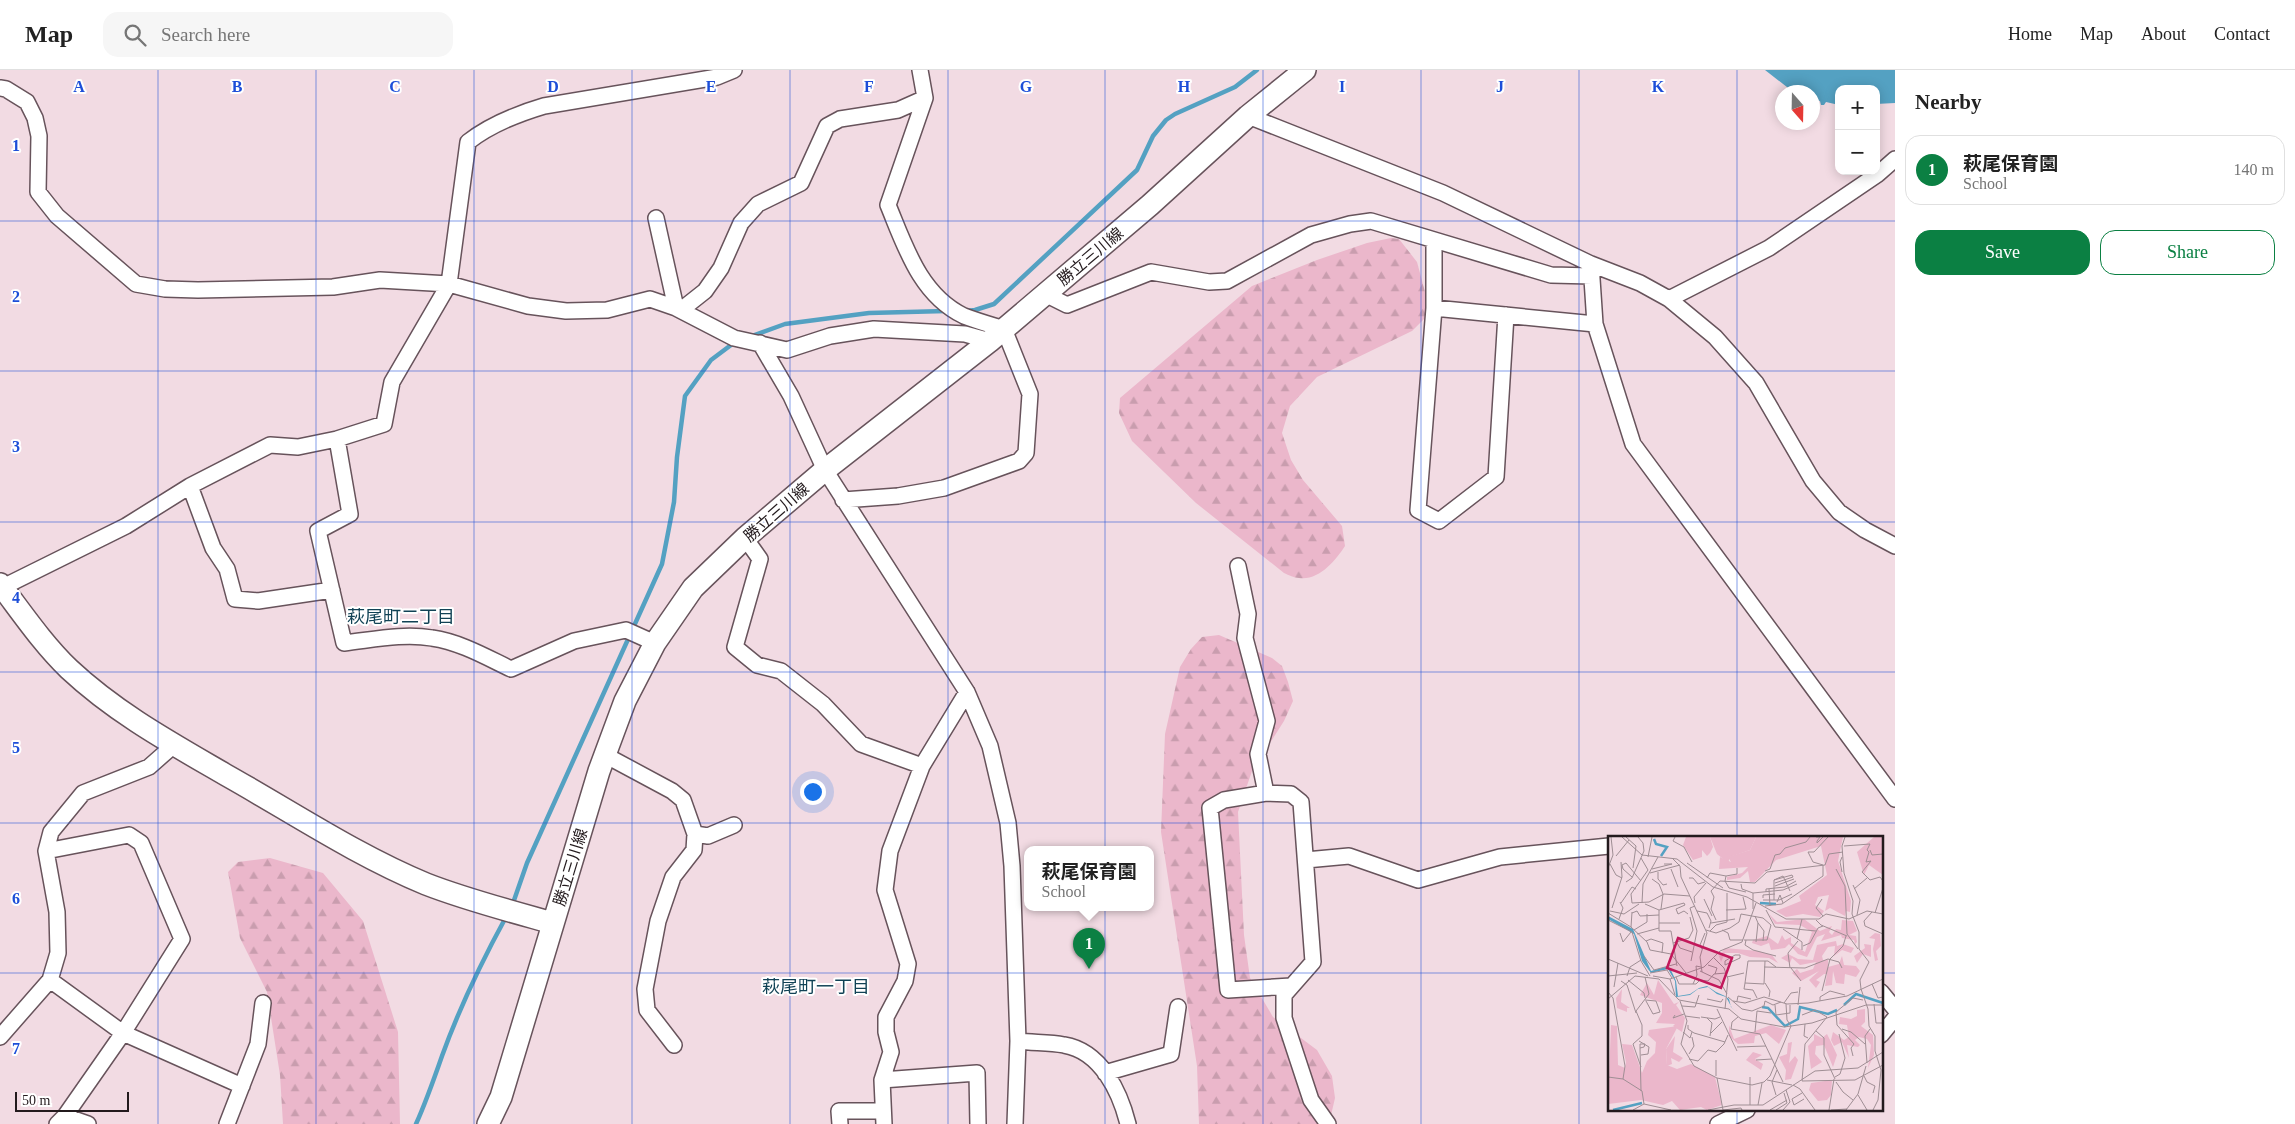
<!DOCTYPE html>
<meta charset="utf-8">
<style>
:root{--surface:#fff;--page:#f6f6f6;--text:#222;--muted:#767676;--line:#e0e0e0;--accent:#0b8043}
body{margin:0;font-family:"Times New Roman","Noto Sans JP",serif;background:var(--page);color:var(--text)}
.controls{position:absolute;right:15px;top:15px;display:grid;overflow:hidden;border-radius:10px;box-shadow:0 2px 12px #0003}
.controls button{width:45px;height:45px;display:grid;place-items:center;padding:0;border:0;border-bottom:1px solid var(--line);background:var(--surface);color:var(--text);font:25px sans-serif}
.compass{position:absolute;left:1775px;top:15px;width:45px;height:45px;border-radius:50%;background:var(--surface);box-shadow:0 2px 12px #0003;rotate:160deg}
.scale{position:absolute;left:15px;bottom:12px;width:114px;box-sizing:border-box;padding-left:5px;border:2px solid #231a1d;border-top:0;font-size:14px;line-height:18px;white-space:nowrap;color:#231a1d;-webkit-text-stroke:4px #fff;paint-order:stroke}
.you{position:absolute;left:812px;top:721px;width:18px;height:18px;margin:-12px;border:4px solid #fff;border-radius:50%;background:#1a73e8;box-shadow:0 0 0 8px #1a73e833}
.badge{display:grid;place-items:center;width:32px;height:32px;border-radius:50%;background:var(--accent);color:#fff;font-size:16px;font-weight:700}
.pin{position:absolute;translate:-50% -41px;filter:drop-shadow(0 1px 2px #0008)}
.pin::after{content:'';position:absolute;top:26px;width:18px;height:15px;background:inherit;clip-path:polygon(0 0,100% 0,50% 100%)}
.popup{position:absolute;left:1024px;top:776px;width:130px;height:65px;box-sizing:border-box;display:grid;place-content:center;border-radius:10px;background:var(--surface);filter:drop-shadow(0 1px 4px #0005);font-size:16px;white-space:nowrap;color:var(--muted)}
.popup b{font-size:19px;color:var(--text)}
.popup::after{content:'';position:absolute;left:50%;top:100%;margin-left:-10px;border:10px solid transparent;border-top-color:var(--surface)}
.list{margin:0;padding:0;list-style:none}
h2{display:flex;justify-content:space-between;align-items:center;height:65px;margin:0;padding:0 20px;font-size:21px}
h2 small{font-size:16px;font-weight:400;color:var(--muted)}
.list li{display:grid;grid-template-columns:32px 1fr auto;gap:15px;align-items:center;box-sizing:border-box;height:70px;margin:0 10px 10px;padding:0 10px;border:1px solid var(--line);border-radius:15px}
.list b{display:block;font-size:19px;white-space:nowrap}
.list p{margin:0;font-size:16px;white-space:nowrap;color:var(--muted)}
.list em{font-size:16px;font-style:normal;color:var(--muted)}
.actions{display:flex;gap:10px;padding:15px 20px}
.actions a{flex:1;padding:11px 0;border:1px solid var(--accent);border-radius:15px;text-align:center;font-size:18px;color:var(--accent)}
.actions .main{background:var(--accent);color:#fff}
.icon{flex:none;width:28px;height:28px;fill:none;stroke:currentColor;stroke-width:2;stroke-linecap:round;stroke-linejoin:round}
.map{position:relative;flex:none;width:1895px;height:1054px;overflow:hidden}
header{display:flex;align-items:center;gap:30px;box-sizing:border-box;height:70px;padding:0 25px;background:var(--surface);border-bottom:1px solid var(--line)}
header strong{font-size:24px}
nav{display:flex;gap:28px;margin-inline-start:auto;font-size:18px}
.search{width:350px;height:45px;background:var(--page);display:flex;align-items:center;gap:12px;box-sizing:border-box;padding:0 18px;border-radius:15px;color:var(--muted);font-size:19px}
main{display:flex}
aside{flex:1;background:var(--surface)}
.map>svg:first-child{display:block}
.forest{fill:url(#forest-firs)}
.water{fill:#54a1c2}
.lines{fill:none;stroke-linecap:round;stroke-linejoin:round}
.stream{stroke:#54a1c2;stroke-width:4.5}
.street-casing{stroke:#67535b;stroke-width:18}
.secondary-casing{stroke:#67535b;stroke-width:24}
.street{stroke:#fff;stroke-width:15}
.secondary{stroke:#fff;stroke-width:21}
.grid{fill:none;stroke:#1d4ed8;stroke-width:1;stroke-opacity:0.55}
.labels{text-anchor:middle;stroke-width:4;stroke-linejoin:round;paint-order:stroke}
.street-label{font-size:16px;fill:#231a1d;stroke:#fff}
.neighbourhood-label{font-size:18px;fill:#114255;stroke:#fff}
.inset-river{fill:none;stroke:#54a1c2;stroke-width:2.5}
.inset-road{fill:none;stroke:#9f8e94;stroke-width:1}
.view{fill:#c2185b;fill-opacity:0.15;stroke:#c2185b;stroke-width:2.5}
.inset-edge{fill:none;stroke:#231a1d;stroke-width:2.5}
.grid-label{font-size:16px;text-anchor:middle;font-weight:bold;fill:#1d4ed8;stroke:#fff;stroke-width:4;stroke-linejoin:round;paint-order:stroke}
</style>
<header>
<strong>Map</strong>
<div class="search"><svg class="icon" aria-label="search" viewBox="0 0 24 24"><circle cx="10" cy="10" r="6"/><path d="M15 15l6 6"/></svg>Search here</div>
<nav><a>Home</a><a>Map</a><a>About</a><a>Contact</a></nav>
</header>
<main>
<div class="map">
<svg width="1895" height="1054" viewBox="0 0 1895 1054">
<defs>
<pattern id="forest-firs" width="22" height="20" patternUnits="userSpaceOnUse" patternTransform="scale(1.25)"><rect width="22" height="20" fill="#ebb7cb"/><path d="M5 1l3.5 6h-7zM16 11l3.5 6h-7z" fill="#c99dae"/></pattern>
</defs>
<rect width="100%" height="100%" fill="#f2dbe3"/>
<path class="forest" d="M1391 168 1399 169 1417 192 1428 233 1424 249 1412 261 1317 307 1290 336 1282 363 1291 390 1303 410 1342 456 1345 476C1336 490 1319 511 1299 508 1294 508 1289 505 1284 503L1196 433 1132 371 1119 343 1120 328 1252 216 1317 190 1367 173Z
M1219 565 1272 588 1282 596 1288 612 1293 631 1284 651 1252 701 1238 742 1244 865 1250 908 1273 947 1317 980 1332 1006 1335 1028 1329 1054H1199L1197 996 1161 762 1165 664 1180 597 1191 579 1202 567Z
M270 788 323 803 363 851 398 962 400 1054H283L280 1005 267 922 240 868 228 802 238 792Z"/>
<path class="water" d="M1765 0H1895V33L1876 34V19H1839V35L1826 32 1824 35H1821L1820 31 1813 29 1812 22 1792 21Z"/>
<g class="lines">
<path class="stream" d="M966 241 975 240 994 234 1137 100 1153 66 1166 50 1175 44 1235 17 1257 0
M749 267 785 254 869 243 946 241
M512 836 527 793 662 494 674 432 677 387 685 326 711 290 735 272
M416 1054C426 1032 434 1009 442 986 459 939 482 891 506 847"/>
<defs>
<path id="street" d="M0 18 6 19 27 32 35 48 39 66 38 122 57 146 136 214 165 219 198 220 333 217 380 210 449 214 528 236 566 241 607 240 650 229 676 238 734 268 787 280 830 266 874 259 965 264 990 271
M1248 46 1443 123 1591 194 1640 213 1669 229 1715 267 1756 313 1813 411 1839 442 1865 460 1895 476
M656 148 676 238
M1434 170V238L1418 440 1439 451 1496 407 1506 245
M1591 194 1595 254 1633 374 1895 729
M1045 224 1067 235 1151 202 1209 212 1227 211 1311 165 1350 154 1371 151 1551 205 1592 206
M1669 229 1769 178 1878 104 1895 89
M1434 238 1595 254
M681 240 705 221 721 198 741 153 758 134 801 113 827 56 840 49 898 40 925 28
M760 273 791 326 825 400 967 622 990 676 1008 753 1012 796 1018 971 1015 1054
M337 369 350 444 318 461 344 573C372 570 403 563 432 568 460 572 486 587 511 599L574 571 626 560 655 573
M190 416 213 478 227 499 235 529 258 531 332 520
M843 430 898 426 944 418 1019 391 1026 383 1030 324 1004 259C991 255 977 251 964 246 920 225 905 176 888 135L925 28 920 0
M745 468 760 489 735 577 757 595 781 601 823 634 861 674 922 696
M1238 496 1248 544 1245 568 1267 651 1258 684 1266 723 1291 724 1301 732 1313 892 1284 925V948L1311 1030 1328 1054
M3 517 126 456 190 416 270 375 298 377 337 369 384 354 392 312 449 214 468 72C491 54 517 44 544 36L717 7 734 0
M605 685 672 721 683 730 695 764 708 766 734 755
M1266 723 1224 730 1210 738 1228 920 1291 916
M46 781 129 765 141 773 182 869 123 963 65 1046 57 1054
M1306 790 1349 786 1418 810 1500 787 1609 776
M50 910 123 963 242 1016
M1881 922 1895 939
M1881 965 1895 948
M0 967 50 910 58 883 57 842 46 781 51 762 83 723 149 697 174 675
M1018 971C1033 973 1049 972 1064 975 1101 981 1120 1022 1128 1054
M674 975 647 940 645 919 658 851 673 807 694 780 695 764
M1105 1003 1171 984 1178 937
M882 1010 891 982 886 962V947L905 911 908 894 885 820 890 781 922 696 967 622
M65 1046 88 1054
M227 1054 258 974 263 933
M840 1054 839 1041H883
M884 1054 882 1010 977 1003 978 1054
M1718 1054 1747 1040"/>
<path id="secondary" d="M0 514C22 543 43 574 69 599 116 643 171 673 226 705 292 742 356 785 426 814 467 830 510 841 553 853
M488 1054 501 1027 599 701 625 631 655 573 693 518 745 468 825 400 990 271 1150 135 1248 46 1305 0"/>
</defs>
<use href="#street" class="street-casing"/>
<use href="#secondary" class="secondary-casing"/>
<use href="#street" class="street"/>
<use href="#secondary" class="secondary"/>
</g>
<path class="grid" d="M158 0V1054M316 0V1054M474 0V1054M632 0V1054M790 0V1054M948 0V1054M1105 0V1054M1263 0V1054M1421 0V1054M1579 0V1054M1737 0V768M0 151H1895M0 301H1895M0 452H1895M0 602H1895M0 753H1895M0 903H1609M1881 903H1895M1737 1040V1054"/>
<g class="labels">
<g class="street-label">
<text transform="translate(1090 186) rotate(-40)" y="6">勝立三川線</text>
<text transform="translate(776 442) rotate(-41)" y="6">勝立三川線</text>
<text transform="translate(570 797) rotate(-73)" y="6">勝立三川線</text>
</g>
<g class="neighbourhood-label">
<text x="401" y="553">萩尾町二丁目</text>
<text x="816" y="923">萩尾町一丁目</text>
</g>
</g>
<g transform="translate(1608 766)">
<rect width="275" height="275" fill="#f2dbe3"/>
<path d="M102 1H148L142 14 122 21 120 27 109 18ZM3 189 9 190 10 229 17 232 18 226 14 208 24 209 34 237 39 225 47 217 48 206 40 199 41 194 70 190 58 213 59 229 69 233 83 228 107 241 114 269 99 274 93 271 72 274 64 265 55 269 33 264 0 268Z" fill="#ebb7cb"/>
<path d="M74 1H102L105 11 102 17 99 20 94 14V21L85 24 75 9 78 1ZM148 1H235L230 25 243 65 242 76 238 75 237 80 222 72 217 75 221 59 210 61 207 69 216 75 212 81 195 78 178 81 168 75 193 65 191 60 219 39 213 10 168 24 147 46H142L140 35 132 42 119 44V41L134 37 140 31 111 33 112 21 123 26 120 21 142 14ZM266 1H275V39L261 29 256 39 249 16ZM161 78 169 86 196 83 212 95 224 90 221 96 224 99 228 93 233 94 234 84 245 85 249 95 241 99 248 100 249 106 247 108 246 104 234 102 233 99 213 105 217 98 209 101 199 121 190 118 181 108 177 112 163 114 161 107 153 110 144 107 145 104 159 100 170 108 174 99 177 104 183 101V107L197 116 204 96 192 89 167 88ZM267 97 272 98 273 110 268 115 270 124 267 125 265 113 267 103 261 102ZM228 105 229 110 235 108 246 112 243 117 234 114 226 120 227 110 220 111 214 120 215 124H220V131L231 128 234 120 236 129 248 130 252 135 248 141 237 138 236 148 228 147 225 135 224 149 217 150 219 138H216L208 144 212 146 208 152 201 144 211 135 193 145 184 137 189 133 192 137 205 133 208 126 192 129 184 122 182 127 173 122 180 118 190 123 205 124 209 109ZM256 108 263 109V121L255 118 249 127 246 120 257 112ZM117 112 150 115 164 119 170 127 161 122 142 121 130 117H117L113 126 111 120ZM50 144 66 168 71 166 68 169 77 182 74 196 65 190 67 188 48 187 54 177V167L32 159 39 147 46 159ZM14 153 13 166 22 172H19V176L9 172 8 162ZM257 173V186L253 190 265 199 266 219 260 232 263 209 259 203 251 201 247 204 252 209 250 211 239 209 241 222 234 206 226 210 223 204 225 196 236 204 241 201 239 189 231 188 232 181 243 183 249 180V174ZM121 189 126 203 163 189 178 194 171 208 158 197 147 200 146 207 130 208 121 200ZM206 198 214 202 219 198 222 204 229 219 225 231 216 209 208 210 207 218 214 226 203 233 200 210 206 204ZM67 200 65 216 75 222 71 226 63 222 64 228 59 230 58 213ZM184 206 181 227 187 220 190 224 183 243 177 244 178 234 171 221 179 218 180 207ZM145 216 154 219 147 223 155 228 153 234 138 224ZM224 244 223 259 219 264 210 265 201 254 203 247Z" fill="#ebb7cb"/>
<path d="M0 80 25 93 43 135 57 131 62 132 68 145 70 160 82 158 91 152 99 150 108 156 117 160 121 163 123 171 134 181 142 178 134 181 124 172 118 161 109 158 100 151 90 153 82 159 68 161 67 145 60 133 43 137 34 125 26 98 0 83Z" fill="#54a1c2"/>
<path class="inset-river" d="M46 3 48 8 59 11 53 20M152 67 168 68M236 169 248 158 275 167M154 171 160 172 177 190 190 183 192 171 220 178 229 174M5 274 34 267"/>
<path class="inset-road" d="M14 1 34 19 69 23 105 51 139 61 178 83H211L218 78 241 83 259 75 275 78M18 1 28 10 25 32M67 1 65 5 76 11 84 26M208 1H212L209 5V7L215 1M237 1 234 10 236 37 245 65 244 78 251 96V113L261 126 252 144 253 153 260 173 261 190 267 200V215L273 234 270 264 265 274M236 10 262 8 259 14M259 14 261 16 258 26 263 25 254 36 262 44 272 41 275 45M262 14 264 19 275 18M8 20 21 4M40 21 44 1M33 22 40 34 23 58 24 67 41 66 56 58 82 60M64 22 72 30 73 41 99 97 92 121 94 136M18 27 33 45M18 27 14 29 15 33 24 41M79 27 115 52M2 28 8 39 14 42M0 32 5 19 3 1M44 33 64 28H56M63 33 70 51M228 33 237 50 239 98 250 113M157 35 162 33 167 19 172 18 177 12 198 6 202 1M50 36V43L55 49 59 48M234 36 232 26 234 21M42 37 72 29M118 40 129 38V32M81 42H85L90 48 97 46M99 42 102 37 118 40 117 45M44 43 51 48 55 58 53 73M166 44 175 40 182 55M166 44 184 39 185 41M117 45 121 52 138 56M18 46 24 42 36 15 35 7 30 1M167 47 185 41M133 48 134 53 145 57V73M245 49 252 64 249 79M167 50 186 43M161 53 162 70M246 53 259 42M158 56V53L177 51 188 45M119 57V86M145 57 175 54 189 48M155 62V59L167 58M96 63 104 80M214 63 208 72 215 80M155 64H171L184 58M166 64V44M169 66 172 59 175 67M13 67 24 51 28 53M34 67 35 48 50 21M87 67 86 61 98 47M37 68 51 74 76 67 77 69 68 73 70 78 76 75 80 78M157 70 174 68 215 40V29L205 26 200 16H206L220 1M4 72 14 41 13 26M51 74V95H63L69 130M118 74 138 73 135 61M158 74 167 91 208 95M2 75 16 78 31 68M89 75 99 77 103 85 101 92M264 76 256 85 257 90 275 98M0 77 23 91 39 106 42 114M24 77 29 75 32 80 51 79M267 77 275 52M147 80 150 87 148 106M11 83 15 72 12 66M0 84 24 96 33 125 42 140M108 84 103 73 106 61 103 55 112 45 147 47 159 36 217 29 221 18 235 16M208 84 213 89 239 100M51 87H72M103 87 127 83M150 87 156 95 155 105M23 91 24 76M175 93 194 106V114M26 94 39 86V78M98 94 108 97 122 92 131 86 133 78 155 82 163 89 159 104H136M114 94 120 97 122 104H135M102 95 108 89 119 86M12 97 15 106 23 96M29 98 51 92M189 103 194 83M138 104 137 109 145 114 168 120M38 105 43 103 55 107 54 117M68 105 72 112 84 116M65 107 81 102 85 94 82 81M195 110 202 107 210 92 215 90M94 113 92 109 97 97M42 114 63 118 78 137M127 119H132V122L117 129V125ZM36 120 46 134 68 128M106 122 116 132 120 143 117 173M0 123 40 140M83 125 89 95 82 72 87 70M157 125 156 148 137 147 140 125H160L168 131M100 129 109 132 107 138M156 131 197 132 220 123 231 126 234 132M182 132 180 117 190 105M183 132 193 145M92 135 111 144 119 158M42 137 59 134 64 142M0 140 29 137M19 140 22 131 33 124M45 140 62 143 96 131 112 115 134 106 148 67M68 141 71 148H88L92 144 100 145 106 138 118 137M119 141 136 137M62 143 67 159M20 144 36 157 37 162M13 145 19 149 28 177M137 147 136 153 145 154 149 162M157 147 162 155 161 161M85 148 89 139 88 130 93 131M264 148 270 162 275 161M6 151 10 127M214 155 222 123 235 110 238 100M0 156 5 162 17 230 15 243 0 241M120 161 134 173 144 175 156 170 157 165 165 169 173 166M0 163 27 140 51 143 71 164 121 173 133 183 176 191 204 187 258 169M99 163 113 166 115 163M37 164 48 165 52 176 45 178 38 165M72 165 79 185 73 208 86 230 109 242 115 274M125 165 137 167 156 161 179 168 200 167 239 160 275 143M129 165 130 160 143 163M212 165V161L222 155 237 159M176 167 183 157 190 156M178 168 179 184 183 190M266 168 268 187H275M167 169 168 179 182 177V169M190 169 192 151M258 169H275M74 170 87 171 91 159M109 173 129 215M67 179 65 182 76 178M194 179 207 174 219 181 197 208 194 245 247 244 275 229M77 180 92 182M93 181 107 183 112 181M130 181 124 186 123 193 152 198 175 246M99 182 104 187 102 200M197 188 196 200 200 202M80 189V193L86 197 117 206M234 193 243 196 257 208M208 195 216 202V219L227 243M75 196 82 202 84 196M147 196 149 175 163 177M103 197 114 186M31 205 41 211 40 218 33 219M32 208H37L36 211 32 212ZM129 211 158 210M32 212 33 255M81 218 86 210 84 201M245 220 243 212 246 208 229 189 228 176 245 162 255 164M81 223 90 225 100 214 108 216 116 208 120 199M108 224V240M148 224 164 223M259 227 257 200 262 193M33 231 25 208 34 200V189L28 175 41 158 37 141M256 240 259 246 267 250 265 257M142 241V269M227 241 232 238 237 222 231 198M109 242 144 249 156 246 162 240 183 190M15 243 34 255 36 268M159 244 184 249M228 246 235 256 245 264M185 249 192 253 207 274M194 257 184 263 186 269 196 263M168 259 164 246 169 234M250 259 259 274M150 269 154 247M25 274 36 268 63 274M100 274 126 269H155L207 235 250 232 275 216M115 274 133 272 134 274M162 274 179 264M168 274 179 267 176 257M175 274 182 266 178 254M221 274 226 243M223 274 239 273M238 274 250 258 258 230"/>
<path class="view" d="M70 102 124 122 113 152 59 132Z"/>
<rect width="275" height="275" class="inset-edge"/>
</g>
<g class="grid-label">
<text x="79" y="22">A</text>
<text x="237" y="22">B</text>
<text x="395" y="22">C</text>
<text x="553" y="22">D</text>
<text x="711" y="22">E</text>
<text x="869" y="22">F</text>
<text x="1026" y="22">G</text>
<text x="1184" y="22">H</text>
<text x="1342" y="22">I</text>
<text x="1500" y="22">J</text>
<text x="1658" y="22">K</text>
<text x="16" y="81">1</text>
<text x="16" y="232">2</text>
<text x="16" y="382">3</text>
<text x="16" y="533">4</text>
<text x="16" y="683">5</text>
<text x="16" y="834">6</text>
<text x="16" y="984">7</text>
</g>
</svg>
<div class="controls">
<button>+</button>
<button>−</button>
</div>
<svg class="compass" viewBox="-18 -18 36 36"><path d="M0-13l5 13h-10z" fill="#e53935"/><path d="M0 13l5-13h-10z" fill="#767676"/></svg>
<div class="scale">50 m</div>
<div class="you"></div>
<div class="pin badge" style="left:1089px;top:899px">1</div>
<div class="popup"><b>萩尾保育園</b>School</div>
</div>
<aside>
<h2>Nearby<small></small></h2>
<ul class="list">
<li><span class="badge">1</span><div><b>萩尾保育園</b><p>School</p></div><em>140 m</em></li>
</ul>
<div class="actions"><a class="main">Save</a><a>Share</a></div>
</aside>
</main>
